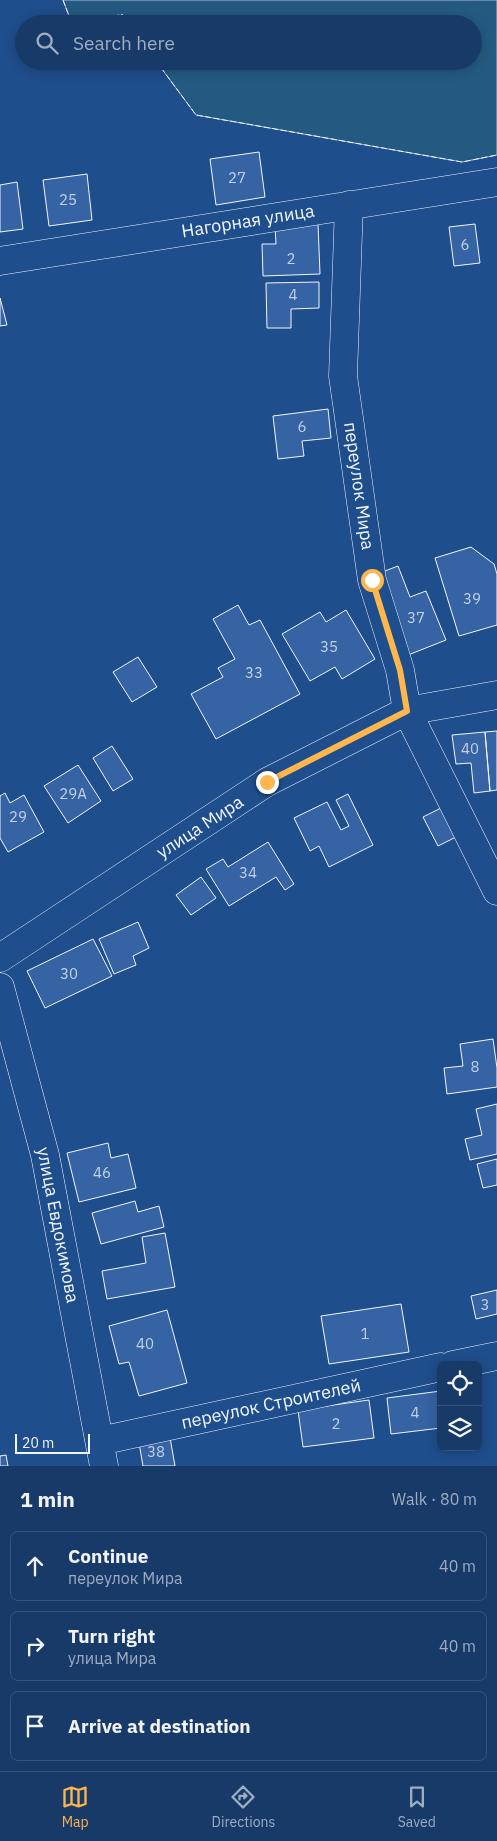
<!DOCTYPE html>
<meta charset="utf-8">
<style>
:root{--surface:#173a69;--page:#244571;--text:#f1f3f6;--muted:#9eadc0;--line:#36547d;--accent:#ffb74d}
body{margin:0;font-family:"IBM Plex Sans",sans-serif;background:var(--page);color:var(--text)}
.controls{position:absolute;right:15px;bottom:15px;display:grid;overflow:hidden;border-radius:8px;box-shadow:0 2px 12px #0003}
.controls button{width:45px;height:45px;display:grid;place-items:center;padding:0;border:0;border-bottom:1px solid var(--line);background:var(--surface);color:var(--text);font:25px sans-serif}
.scale{position:absolute;left:15px;bottom:12px;width:75px;box-sizing:border-box;padding-left:5px;border:2px solid #f2f6ff;border-top:0;font-size:14px;line-height:18px;white-space:nowrap;color:#f2f6ff;-webkit-text-stroke:4px #1f4e8c;paint-order:stroke}
.stop{position:absolute;width:15px;height:15px;margin:-11px;border:4px solid #ffb74d;border-radius:50%;background:#fff}
.stop.end{background:#ffb74d;border-color:#fff;box-shadow:0 1px 5px #0008}
.list{margin:0;padding:0;list-style:none}
h2{display:flex;justify-content:space-between;align-items:center;height:65px;margin:0;padding:0 20px;font-size:21px}
h2 small{font-size:16px;font-weight:400;color:var(--muted)}
.list li{display:grid;grid-template-columns:32px 1fr auto;gap:15px;align-items:center;box-sizing:border-box;height:70px;margin:0 10px 10px;padding:0 10px;border:1px solid var(--line);border-radius:8px}
.list b{display:block;font-size:19px;white-space:nowrap}
.list p{margin:0;font-size:16px;white-space:nowrap;color:var(--muted)}
.list em{font-size:16px;font-style:normal;color:var(--muted)}
.icon{flex:none;width:28px;height:28px;fill:none;stroke:currentColor;stroke-width:2;stroke-linecap:round;stroke-linejoin:round}
.map{position:relative;flex:none;width:497px;height:1466px;overflow:hidden}
.search{position:absolute;background:var(--surface);box-shadow:0 2px 12px #0003;left:15px;right:15px;top:15px;height:55px;display:flex;align-items:center;gap:12px;box-sizing:border-box;padding:0 18px;border-radius:28px;color:var(--muted);font-size:19px}
.sheet{height:305px;background:var(--surface)}
nav{display:flex;justify-content:space-around;align-items:center;box-sizing:border-box;height:70px;border-top:1px solid var(--line);background:var(--surface);font-size:14px;color:var(--muted)}
nav a{display:grid;justify-items:center;gap:2px}
nav .on{color:var(--accent)}
.map>svg:first-child{display:block}
.green{fill:#245a82;stroke:#a8bbd7}
.building{fill:#3563a3;stroke:#f2f6ff}
.lines{fill:none;stroke-linecap:round;stroke-linejoin:round}
.minor-casing{stroke:#f2f6ff;stroke-width:29}
.minor{stroke:#1f4e8c;stroke-width:28}
.fence{stroke:#f2f6ff;stroke-width:1;stroke-dasharray:6 2.5;stroke-linecap:butt}
.route{stroke:#ffb74d;stroke-width:6}
.labels{text-anchor:middle;stroke-width:4;stroke-linejoin:round;paint-order:stroke}
.number-label{font-size:15px;fill:#c3d1e8}
.street-label{font-size:18px;fill:#f2f6ff;stroke:#1f4e8c}
</style>
<div class="map">
<svg width="497" height="1466" viewBox="0 0 497 1466">
<rect width="100%" height="100%" fill="#1f4e8c"/>
<path class="green" d="M63 0H497V155L462 162 196 115 156 61H473V24H129L122 15 89 24H72Z"/>
<path class="building" d="M259 152 265 197 216 205 210 159Z
M87 174 92 220 49 226 43 180Z
M17 182 23 229 0 232V185Z
M318 224 320 274 263 276 262 244H276L275 226Z
M475 224 480 263 454 266 449 227Z
M319 282V308L291 309V328H267L266 283Z
M0 298 7 325 0 326Z
M328 409 331 438 302 441 304 456 278 459 273 416Z
M471 547 494 564 497 574V625L459 636 435 558Z
M398 566 410 597 426 591 446 640 408 655 377 574Z
M238 605 249 625 260 620 300 694 216 739 191 694 223 677 218 668 235 659 213 619Z
M346 610 375 659 342 679 335 667 310 681 282 634 320 612 326 622Z
M138 657 157 687 132 702 113 672Z
M497 731V790L490 791 485 732Z
M485 732 490 791 474 793 471 763 456 764 452 735Z
M112 746 133 779 113 791 93 758Z
M78 765 101 801 68 823 44 786Z
M5 793 10 803 24 795 44 832 8 852 0 838V796Z
M348 794 373 845 329 867 319 846 310 851 294 818 327 802 341 830 349 826 336 800Z
M443 807 458 836 438 846 423 817Z
M268 842 294 884 285 890 276 877 229 906 206 869 223 859 228 867Z
M201 877 216 898 191 915 176 895Z
M138 922 149 948 133 956 136 965 114 974 99 939Z
M93 939 112 976 45 1008 27 971Z
M493 1039 497 1068V1087L447 1094 444 1068 463 1066 460 1044Z
M497 1104V1154L470 1160 465 1139 482 1135 476 1109Z
M108 1143 111 1158 128 1154 136 1188 79 1202 67 1153Z
M497 1159V1185L483 1188 477 1164Z
M135 1201 138 1212 159 1206 164 1227 101 1244 92 1213Z
M165 1233 175 1287 107 1299 102 1271 146 1263 142 1237Z
M497 1290V1314L476 1319 471 1296Z
M401 1304 409 1352 329 1364 321 1316Z
M167 1310 187 1383 139 1396 129 1362 119 1364 109 1326Z
M441 1391V1428L391 1434 387 1398Z
M369 1400 374 1438 303 1447 298 1410Z
M169 1432 175 1466H143L138 1437Z
M6 1455 8 1466H0V1456Z"/>
<g class="lines">
<defs>
<path id="minor" d="M349 205 343 376 372 580 400 670 407 711 497 891
M0 261 497 182
M0 958 267 782 407 711 497 695
M0 987 45 1155 104 1466
M453 1365 497 1356
M100 1441 441 1367"/>
</defs>
<use href="#minor" class="minor-casing"/>
<use href="#minor" class="minor"/>
<path class="fence" d="M63 0 72 24
M89 24 122 14 129 24
M156 61 196 115 462 162 497 155"/>
</g>
<g class="lines">
<path class="route" d="M267 782 407 711 400 670 372 580"/>
</g>
<g class="labels">
<g class="number-label">
<text x="237" y="183">27</text>
<text x="68" y="205">25</text>
<text x="465" y="250">6</text>
<text x="291" y="264">2</text>
<text x="293" y="300">4</text>
<text x="302" y="432">6</text>
<text x="472" y="604">39</text>
<text x="416" y="623">37</text>
<text x="329" y="652">35</text>
<text x="254" y="678">33</text>
<text x="470" y="754">40</text>
<text x="73" y="799">29А</text>
<text x="18" y="822">29</text>
<text x="248" y="878">34</text>
<text x="69" y="979">30</text>
<text x="475" y="1072">8</text>
<text x="102" y="1178">46</text>
<text x="485" y="1310">3</text>
<text x="365" y="1339">1</text>
<text x="145" y="1349">40</text>
<text x="415" y="1418">4</text>
<text x="336" y="1429">2</text>
<text x="156" y="1457">38</text>
</g>
<g class="street-label">
<text transform="translate(248 221) rotate(-9)" y="6">Нагорная улица</text>
<text transform="translate(359 486) rotate(82)" y="6">переулок Мира</text>
<text transform="translate(200 827) rotate(-33)" y="6">улица Мира</text>
<text transform="translate(58 1225) rotate(79)" y="6">улица Евдокимова</text>
<text transform="translate(271 1404) rotate(-12)" y="6">переулок Строителей</text>
</g>
</g>
</svg>
<div class="controls">
<button><svg class="icon" aria-label="locate" viewBox="0 0 24 24"><circle cx="12" cy="12" r="6"/><path d="M12 2v4M12 18v4M2 12h4M18 12h4"/></svg></button>
<button><svg class="icon" aria-label="layers" viewBox="0 0 24 24"><path d="M12 4l9 5-9 5-9-5zM3 14l9 5 9-5"/></svg></button>
</div>
<div class="scale">20 m</div>
<div class="stop" style="left:372px;top:580px"></div>
<div class="stop end" style="left:267px;top:782px"></div>
<div class="search"><svg class="icon" aria-label="search" viewBox="0 0 24 24"><circle cx="10" cy="10" r="6"/><path d="M15 15l6 6"/></svg>Search here</div>
</div>
<section class="sheet">
<h2>1 min<small>Walk · 80 m</small></h2>
<ul class="list">
<li><svg class="icon" aria-label="ahead" viewBox="0 0 24 24"><path d="M12 20V5M6 11l6-6 6 6"/></svg><div><b>Continue</b><p>переулок Мира</p></div><em>40 m</em></li>
<li><svg class="icon" aria-label="right" viewBox="0 0 24 24"><path d="M7 20v-9h11M14 6l5 5-5 5"/></svg><div><b>Turn right</b><p>улица Мира</p></div><em>40 m</em></li>
<li><svg class="icon" aria-label="arrive" viewBox="0 0 24 24"><path d="M6 21V4h12l-3 4 3 4H6"/></svg><div><b>Arrive at destination</b></div></li>
</ul>
</section>
<nav>
<a class="on"><svg class="icon" aria-label="map" viewBox="0 0 24 24"><path d="M3 6l6-2 6 2 6-2v14l-6 2-6-2-6 2zM9 4v14M15 6v14"/></svg>Map</a>
<a><svg class="icon" aria-label="directions" viewBox="0 0 24 24"><path d="M12 3l9 9-9 9-9-9zM9 14v-3h6M13 9l2 2-2 2"/></svg>Directions</a>
<a><svg class="icon" aria-label="saved" viewBox="0 0 24 24"><path d="M7 4h10v16l-5-4-5 4z"/></svg>Saved</a>
</nav>
